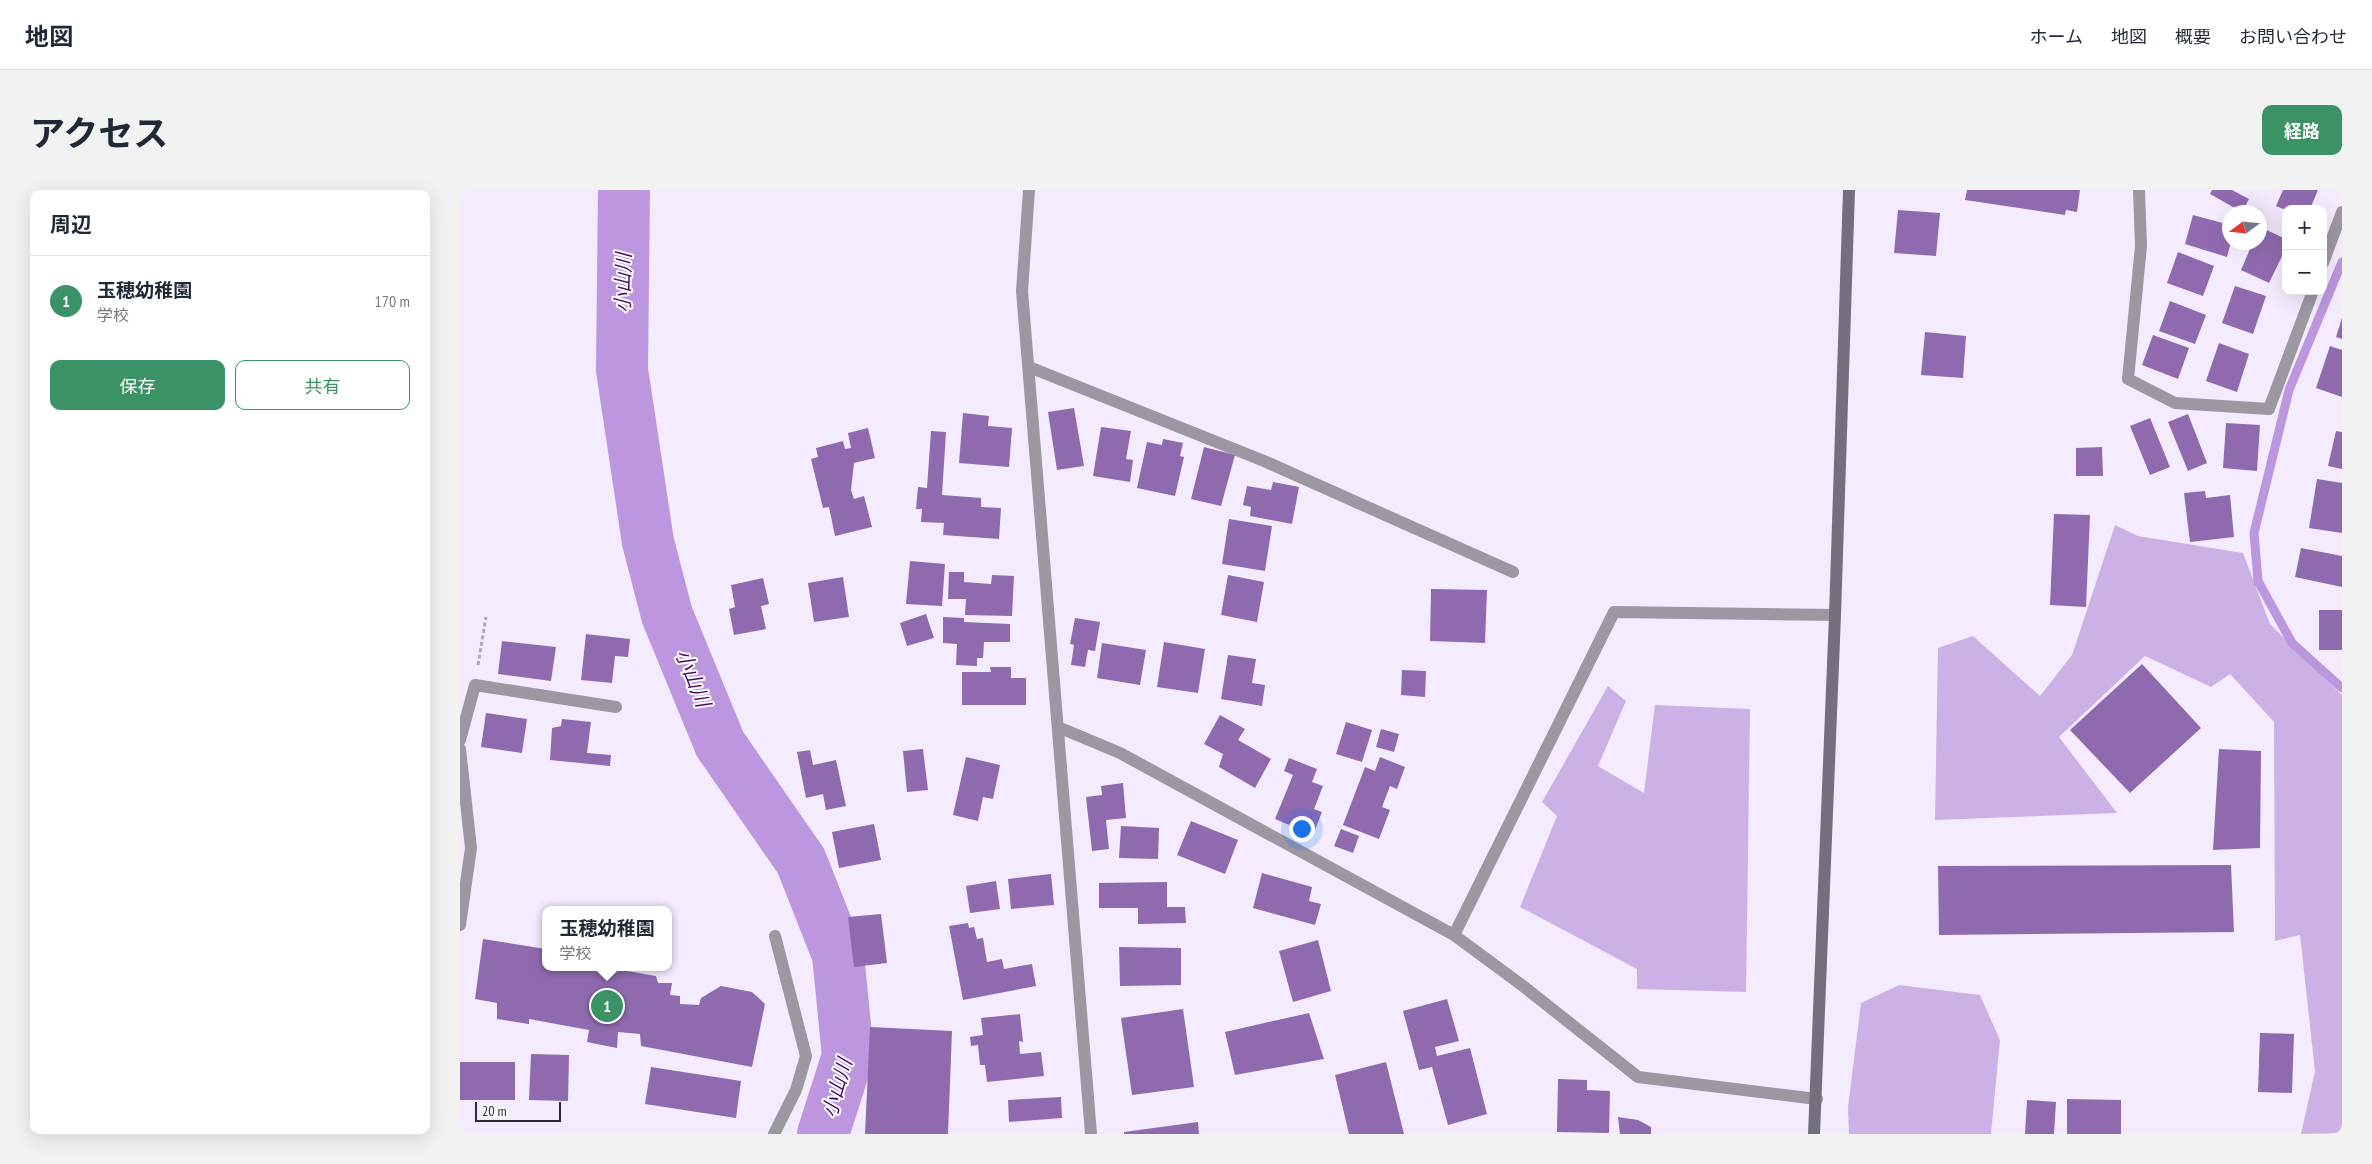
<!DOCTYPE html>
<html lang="ja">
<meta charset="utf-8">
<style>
:root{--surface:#fff;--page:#f2f2f3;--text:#1f2937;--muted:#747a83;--line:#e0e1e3;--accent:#3b9265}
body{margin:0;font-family:"PT Sans Narrow","Noto Sans JP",sans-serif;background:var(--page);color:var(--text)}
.controls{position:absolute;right:15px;top:15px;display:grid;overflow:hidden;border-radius:10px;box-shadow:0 5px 20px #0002}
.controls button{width:45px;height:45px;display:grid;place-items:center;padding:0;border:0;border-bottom:1px solid var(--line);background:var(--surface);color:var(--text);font:25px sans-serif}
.compass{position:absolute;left:1762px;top:15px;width:45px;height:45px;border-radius:50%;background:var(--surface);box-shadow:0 5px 20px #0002;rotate:255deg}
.scale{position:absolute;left:15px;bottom:12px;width:86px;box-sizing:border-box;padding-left:5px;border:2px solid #2e2932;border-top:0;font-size:14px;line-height:18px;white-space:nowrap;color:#2e2932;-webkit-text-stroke:4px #fcfcfc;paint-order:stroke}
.you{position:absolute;left:841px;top:638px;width:18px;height:18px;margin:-12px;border:4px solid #fff;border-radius:50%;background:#1a73e8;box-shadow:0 0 0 8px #1a73e833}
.badge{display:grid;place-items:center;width:32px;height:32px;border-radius:50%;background:var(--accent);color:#fff;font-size:16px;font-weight:700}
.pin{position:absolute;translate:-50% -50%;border:2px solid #fff;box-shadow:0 1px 5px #0006}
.popup{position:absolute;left:82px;top:716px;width:130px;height:65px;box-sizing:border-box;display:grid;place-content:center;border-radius:10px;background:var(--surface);filter:drop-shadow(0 1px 4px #0005);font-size:16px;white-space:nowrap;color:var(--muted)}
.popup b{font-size:19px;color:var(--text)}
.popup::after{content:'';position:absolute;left:50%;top:100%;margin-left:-10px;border:10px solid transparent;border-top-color:var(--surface)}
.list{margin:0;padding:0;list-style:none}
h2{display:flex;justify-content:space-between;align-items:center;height:65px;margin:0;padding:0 20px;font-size:21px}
h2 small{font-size:16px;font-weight:400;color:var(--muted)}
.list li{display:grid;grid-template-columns:32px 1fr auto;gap:15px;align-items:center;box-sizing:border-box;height:90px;padding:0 20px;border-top:1px solid var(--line)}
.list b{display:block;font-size:19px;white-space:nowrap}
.list p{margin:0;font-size:16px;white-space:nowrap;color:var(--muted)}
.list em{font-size:16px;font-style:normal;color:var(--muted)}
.actions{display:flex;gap:10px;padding:15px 20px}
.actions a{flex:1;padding:11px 0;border:1px solid var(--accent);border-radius:10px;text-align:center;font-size:18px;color:var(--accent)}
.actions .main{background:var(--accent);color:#fff}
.map{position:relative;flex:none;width:1882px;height:944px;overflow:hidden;border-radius:10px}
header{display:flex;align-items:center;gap:30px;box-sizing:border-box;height:70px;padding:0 25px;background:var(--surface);border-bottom:1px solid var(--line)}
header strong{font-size:24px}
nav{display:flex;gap:28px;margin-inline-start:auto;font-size:18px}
.intro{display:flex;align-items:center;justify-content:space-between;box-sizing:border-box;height:120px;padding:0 30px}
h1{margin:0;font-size:35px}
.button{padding:12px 22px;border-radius:10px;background:var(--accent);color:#fff;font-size:18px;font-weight:700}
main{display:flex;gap:30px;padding:0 30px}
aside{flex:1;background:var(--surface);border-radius:10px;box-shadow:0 5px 20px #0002}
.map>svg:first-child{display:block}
.green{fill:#ccb1e6}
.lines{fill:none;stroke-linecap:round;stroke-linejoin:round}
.stream{stroke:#bc96de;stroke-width:9}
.river{stroke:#bc96de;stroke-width:52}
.building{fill:#8f6aaf}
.path{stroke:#afa7b7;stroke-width:3;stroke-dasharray:4 2.5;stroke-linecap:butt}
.street{stroke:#9c97a1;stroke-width:12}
.secondary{stroke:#756e7c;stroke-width:12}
.labels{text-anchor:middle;stroke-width:4;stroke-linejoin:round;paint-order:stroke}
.water-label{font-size:20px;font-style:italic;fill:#461267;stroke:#fcfcfc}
</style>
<header>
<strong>地図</strong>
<nav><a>ホーム</a><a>地図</a><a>概要</a><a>お問い合わせ</a></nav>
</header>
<div class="intro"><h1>アクセス</h1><a class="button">経路</a></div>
<main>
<aside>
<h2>周辺<small></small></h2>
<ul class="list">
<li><span class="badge">1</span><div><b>玉穂幼稚園</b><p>学校</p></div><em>170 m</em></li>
</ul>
<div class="actions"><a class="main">保存</a><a>共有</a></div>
</aside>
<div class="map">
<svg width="1882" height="944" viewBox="0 0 1882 944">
<rect width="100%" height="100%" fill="#f4ebfe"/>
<path class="green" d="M1655 335 1678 346 1783 363 1810 434 1882 505V943L1841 944 1855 881 1840 745 1815 751 1814 532 1770 484 1751 497 1685 466 1599 547 1657 623 1475 630 1478 458 1513 446 1580 506 1612 465Z
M1148 496 1166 511 1138 576 1184 603 1195 515 1290 519 1286 802 1177 799V779L1060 717 1097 626 1082 612Z
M1439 795 1520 805 1540 850 1531 944H1389L1388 917 1401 813Z"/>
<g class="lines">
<path class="stream" d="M1882 72 1829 200 1794 343 1798 391 1832 453 1882 498"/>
<path class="river" d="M164 0 162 180 188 352 207 425 260 554 341 671 378 765 388 866 363 944"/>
</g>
<path class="building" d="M1507 0H1620L1617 22 1606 20 1605 25 1505 10Z
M1752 0H1772L1789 9 1782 22 1750 4Z
M1823 0H1858L1850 19 1826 20 1816 16Z
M1438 20 1480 23 1476 66 1434 63Z
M1733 25 1770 35V52H1771L1767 67 1725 54Z
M1800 37 1826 49V58L1809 93 1781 80 1793 52H1800Z
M1718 62 1754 76 1743 106 1707 93Z
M1775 96 1806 106 1793 144 1762 133Z
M1710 111 1746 125 1735 154 1699 141Z
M1882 128V149L1876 147Z
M1465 142 1506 146 1503 188 1461 185Z
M1693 145 1729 158 1718 189 1682 175Z
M1759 153 1789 164 1777 202 1746 191Z
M1870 156 1882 160V207L1856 198Z
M614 218 624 276 597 280 588 222Z
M503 223 529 226 528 236 552 238 549 277 499 273Z
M1728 224 1747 273 1728 281 1708 232Z
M1690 228 1710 277 1690 285 1670 236Z
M1766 233 1800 235 1797 281 1763 278Z
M641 237 671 241 666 269 673 270 670 292 633 286Z
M408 238 415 268 394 273 391 300 394 309 404 306 412 337 375 346 369 317 363 318 351 269 358 267 356 258 383 251 385 259 391 258 388 243Z
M471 241 486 242 482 305 521 308V317L541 318 539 349 483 345 484 333 461 332 462 319H456L458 297 467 298Z
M1876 241 1882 242V279L1868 276Z
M703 249 723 253 720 266 724 267 715 306 677 298 687 252 702 255Z
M744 257 775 265 761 316 731 309Z
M1642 257 1643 286H1616V258Z
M1857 289 1882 293V343L1849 338Z
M813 292 839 297 832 334 790 326 791 317 783 315 787 296 811 300Z
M1745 301 1746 308 1770 305 1774 347 1730 352 1724 303Z
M1594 324 1630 325 1626 417 1590 415Z
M769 329 812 336 805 381 762 374Z
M1841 358 1882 366V397L1835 387Z
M450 371 485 374 482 416 446 414Z
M489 382H504V392L531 394 532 385 554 386 552 426 505 425 506 409H488Z
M768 385 804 392 797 432 761 425Z
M383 387 389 427 354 432 348 393Z
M303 388 309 414 301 416 306 439 274 445 269 419 275 417 271 395Z
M971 399 1027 400 1025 453 970 451Z
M1859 420H1882V460H1859Z
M466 424 474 448 447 456 440 433Z
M483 427 504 428V432L550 434V452H524L523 468H517V476L496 475 497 454 483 453Z
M615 428 640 432 635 461 628 460 625 477 611 475 614 455 610 454Z
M126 444 170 449 168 467 155 466 152 493 121 490Z
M42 451 96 457 91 491 38 484Z
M704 452 745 459 738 503 697 497Z
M642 453 686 460 680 495 637 488Z
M768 465 796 469 792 493 805 495 802 516 761 509Z
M1682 474 1741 538 1670 603 1610 540Z
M530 477H551V488H566V515H502V482H531Z
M942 480 966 481 965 507 941 505Z
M26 523 67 529 62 563 21 557Z
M760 525 785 539 778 550 811 569 795 598 759 577 763 564 744 554Z
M102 529 131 532 127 563 151 565 150 576 90 570 92 538 101 536Z
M886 532 912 540 902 572 876 564Z
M921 539 939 544 934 562 916 557Z
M463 559 468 600 447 602 443 561Z
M1759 559 1801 561 1800 658 1753 660Z
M350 560 353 575 376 570 386 616 366 620 363 604 346 608 337 562Z
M506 567 540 575 533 609 523 607 518 631 493 625Z
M920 567 945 577 937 599 930 596 922 617 930 620 919 649 883 635 905 577 915 581Z
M829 568 857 579 852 592 863 596 854 619 862 622 853 645 815 629 833 585 824 581Z
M663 593 666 628 646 630 649 659 632 661 626 607 642 605 641 596Z
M731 631 778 650 765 684 717 665Z
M414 634 421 670 379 678 372 642Z
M661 636 699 638 698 669 659 668Z
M881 639 899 646 893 663 874 656Z
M1771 675 1774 742 1479 745 1478 676Z
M802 683 852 697 849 711 861 714 855 735 793 718Z
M591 684 594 715 551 719 548 689Z
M536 691 540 719 510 723 506 696Z
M707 692V717H725L726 733 678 734V718H639V693Z
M421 724 427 773 394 777 388 727Z
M508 733 509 738 514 737 517 749 523 748 527 772 542 769 544 779 572 774 576 796 503 810 489 736Z
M23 749 86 759V777H144L196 786 198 793H212L210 805 220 806V814L239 815 241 808 261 796 292 802 305 814 292 877 181 856 180 844 158 842 157 858 127 852 129 840 69 829V834L37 829V813L15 809Z
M858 750 871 801 833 812 819 761Z
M659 757 721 758V795L660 796Z
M987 809 999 851 975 857 977 866 1010 858 1027 924 988 935 972 877 959 880 943 821Z
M723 819 734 897 672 905 661 828Z
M849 823 864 869 775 885 765 842Z
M560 824 563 852 559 851 560 864 581 862 584 886 527 892 525 875H520L518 855 511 856 510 847 523 845 521 828Z
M410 837 492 841 488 944H405Z
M1800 843 1834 844 1832 903 1798 902Z
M71 864 109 865 108 911 69 910Z
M0 872H55V910H0Z
M926 872 944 944H889L875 885Z
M191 877 281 891 276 928 185 914Z
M1098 889 1127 890V900L1150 901 1149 943 1097 942Z
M601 907 602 928 549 932 548 910Z
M1607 909 1661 910V944H1607Z
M1567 910 1596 912 1594 944H1565Z
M1158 927 1178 930 1191 937V944H1160Z
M738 932 739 944H664V942Z"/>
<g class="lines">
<path class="path" d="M18 475 26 427"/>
<path class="street" d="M569 0 562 101 631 944
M1679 0 1681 56 1668 189 1715 213 1809 219 1853 101
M1863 73 1882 22
M569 177 804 271 1053 382
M598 537 660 563 994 745 1063 796 1178 887 1357 909
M0 550 15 495 156 517
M0 559 11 658 0 735
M994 745 1154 422 1375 425
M314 944 336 900 346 866 315 746"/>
<path class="secondary" d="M1354 944 1375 425 1389 0"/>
</g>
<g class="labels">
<g class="water-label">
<text transform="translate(163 93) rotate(-89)" y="7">小山川</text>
<text transform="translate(233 488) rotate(68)" y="7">小山川</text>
<text transform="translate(377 898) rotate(-74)" y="7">小山川</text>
</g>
</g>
</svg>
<div class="controls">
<button>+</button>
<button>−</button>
</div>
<svg class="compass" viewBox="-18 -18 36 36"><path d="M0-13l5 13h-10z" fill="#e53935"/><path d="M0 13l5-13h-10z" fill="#747a83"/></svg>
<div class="scale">20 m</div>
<div class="you"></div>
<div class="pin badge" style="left:147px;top:816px">1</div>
<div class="popup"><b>玉穂幼稚園</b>学校</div>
</div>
</main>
